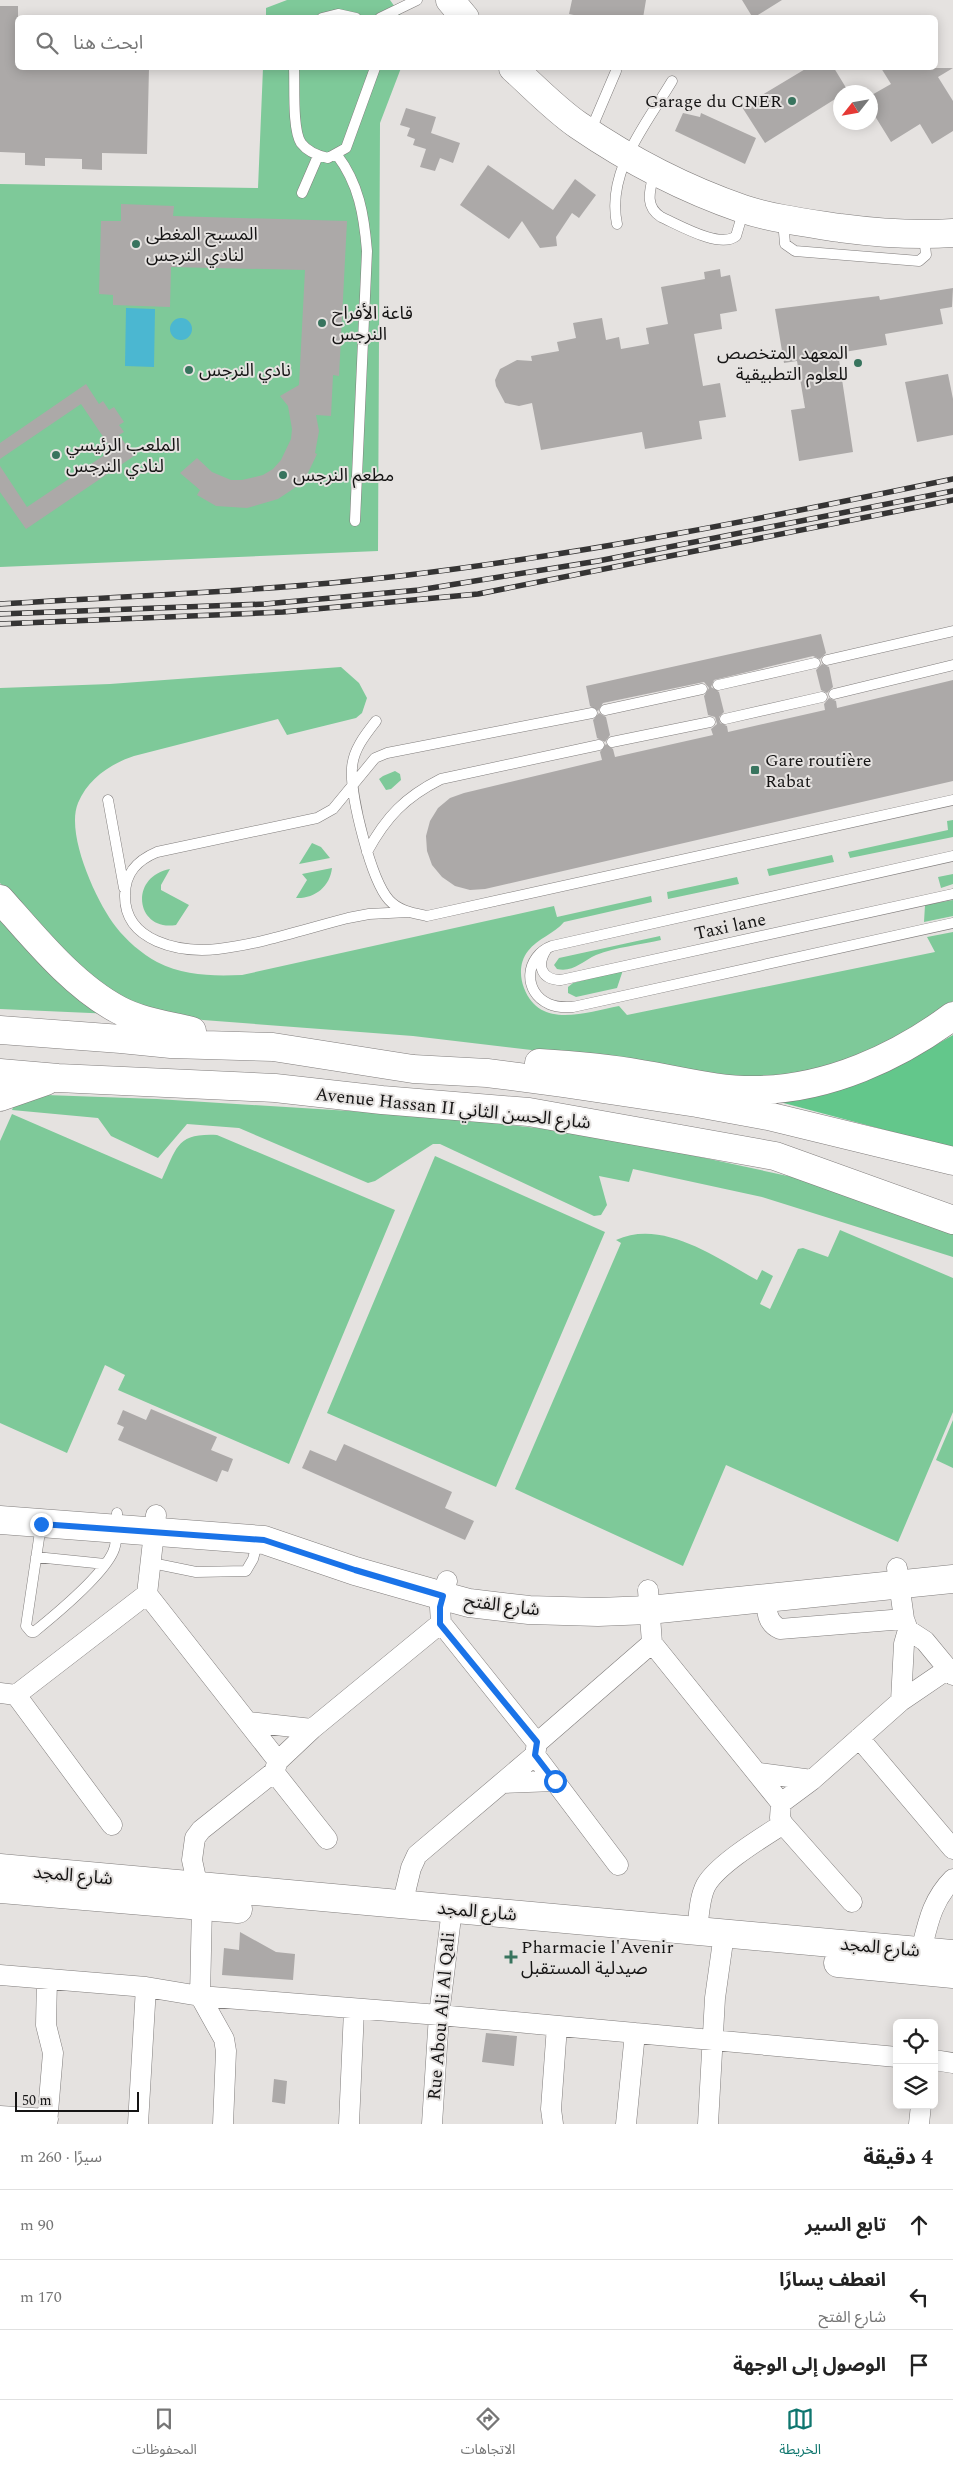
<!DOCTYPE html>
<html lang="ar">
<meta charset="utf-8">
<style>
:root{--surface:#fff;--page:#f2f2f2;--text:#222;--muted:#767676;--line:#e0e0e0;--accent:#0f766e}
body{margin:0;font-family:Spectral,"Noto Sans Arabic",serif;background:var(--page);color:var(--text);direction:rtl}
.controls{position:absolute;right:15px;bottom:15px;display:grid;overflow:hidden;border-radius:8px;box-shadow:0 2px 12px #0003}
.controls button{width:45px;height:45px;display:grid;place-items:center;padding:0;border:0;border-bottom:1px solid var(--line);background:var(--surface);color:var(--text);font:25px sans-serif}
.compass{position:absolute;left:833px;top:85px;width:45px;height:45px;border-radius:50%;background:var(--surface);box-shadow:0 2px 12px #0003;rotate:239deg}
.scale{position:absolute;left:15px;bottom:12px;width:124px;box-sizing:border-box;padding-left:5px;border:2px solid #151414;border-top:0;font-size:14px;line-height:18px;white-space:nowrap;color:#151414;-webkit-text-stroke:4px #e5e2e0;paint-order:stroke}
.stop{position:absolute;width:15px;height:15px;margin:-11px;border:4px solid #1a73e8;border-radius:50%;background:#fff}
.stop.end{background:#1a73e8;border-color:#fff;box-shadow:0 1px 5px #0008}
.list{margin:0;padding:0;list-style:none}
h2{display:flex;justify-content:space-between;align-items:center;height:65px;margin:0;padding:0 20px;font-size:21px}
h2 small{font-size:16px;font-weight:400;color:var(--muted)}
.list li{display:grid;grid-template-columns:32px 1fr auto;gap:15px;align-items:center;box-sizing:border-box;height:70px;padding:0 20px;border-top:1px solid var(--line)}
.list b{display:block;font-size:19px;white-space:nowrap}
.list p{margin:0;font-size:16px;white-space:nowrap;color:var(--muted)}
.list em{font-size:16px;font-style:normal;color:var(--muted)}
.icon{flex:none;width:28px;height:28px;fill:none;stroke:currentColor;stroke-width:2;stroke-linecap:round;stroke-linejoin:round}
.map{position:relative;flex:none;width:953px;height:2124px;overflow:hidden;direction:ltr}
.search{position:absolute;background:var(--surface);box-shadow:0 2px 12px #0003;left:15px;right:15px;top:15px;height:55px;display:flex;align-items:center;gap:12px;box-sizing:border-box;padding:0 18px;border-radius:8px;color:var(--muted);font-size:19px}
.sheet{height:275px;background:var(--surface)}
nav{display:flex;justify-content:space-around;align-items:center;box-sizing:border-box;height:70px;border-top:1px solid var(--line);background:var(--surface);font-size:14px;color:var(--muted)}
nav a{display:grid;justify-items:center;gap:2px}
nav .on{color:var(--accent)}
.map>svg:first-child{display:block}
.green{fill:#7ec999}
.forest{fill:#63c78b}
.water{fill:#4bb7d1}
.building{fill:#aca9a8}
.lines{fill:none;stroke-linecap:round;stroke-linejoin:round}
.lane-casing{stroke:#807d7c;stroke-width:11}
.street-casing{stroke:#807d7c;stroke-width:21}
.secondary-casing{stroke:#807d7c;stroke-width:29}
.highway-casing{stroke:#807d7c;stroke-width:29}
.lane{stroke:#fff;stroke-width:10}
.street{stroke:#fff;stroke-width:20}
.secondary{stroke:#fff;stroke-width:28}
.highway{stroke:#fff;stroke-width:28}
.rail-casing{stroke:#353434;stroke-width:5.5}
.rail{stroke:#e5e2e0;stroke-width:4;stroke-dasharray:11;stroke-linecap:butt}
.route{stroke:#1a73e8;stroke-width:6}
.poi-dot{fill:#38745e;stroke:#e5e2e0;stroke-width:2}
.labels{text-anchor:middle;stroke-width:4;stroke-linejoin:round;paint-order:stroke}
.poi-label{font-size:18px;fill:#151414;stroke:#e5e2e0;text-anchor:start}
.street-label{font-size:18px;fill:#151414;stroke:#e5e2e0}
</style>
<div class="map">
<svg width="953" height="2124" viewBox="0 0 953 2124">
<rect width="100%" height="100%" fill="#e5e2e0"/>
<path class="green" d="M287 0H390L402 17 266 18V8Z
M263 68H401L380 123 378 551 0 567V184L258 188Z
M341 667 359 683 367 698 362 713 356 718 287 735 278 719 134 756C110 764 88 779 78 803 65 834 97 903 116 927 126 940 142 954 157 962 184 976 212 976 242 975L554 906 557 917 651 896 652 902 564 922C554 934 538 938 528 951 520 961 519 975 524 988 540 1030 586 1012 619 1006L627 1015 935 952 927 937 953 932V1001L907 1036 825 1069 752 1080 574 1055 413 1036 203 1020 150 1013 114 996 46 935 0 883V688L110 684Z
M395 771 400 774 401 780 391 789 386 790 379 779 383 776Z
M953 820V837L850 858 848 852 948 830 947 821Z
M312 843 321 847 330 858 299 864Z
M832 855 834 862 769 876 767 869Z
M332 868C330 887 314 899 296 898L307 880 302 874Z
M170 869 161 885V890L189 905 176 925C136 932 128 877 170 869Z
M953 874V884L941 888 938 877Z
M737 877 739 884 668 899 667 892Z
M953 900V916L924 922 925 905Z
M0 910 113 1014 0 1009Z
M660 936 661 940C640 945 616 947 596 955 583 961 572 973 557 969L554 965 559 958Z
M623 970 617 988 576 997 568 993V987L573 983Z
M46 1095 157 1099 430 1116 598 1135 811 1181 953 1232V1257L762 1197 633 1169 629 1182 599 1176 607 1205 601 1215 594 1216 440 1144H433L375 1181 368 1183 239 1128 187 1124 158 1158 111 1136 98 1118 12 1110 14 1105Z
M12 1114 162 1179C177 1148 176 1133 217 1135L395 1210 289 1464 118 1390 125 1375 105 1365 67 1453 0 1423V1141Z
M435 1156 605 1232 496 1487 327 1413Z
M840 1230 953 1278V1412L898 1542 726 1465 683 1566 515 1489 621 1243 616 1240C663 1218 718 1259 757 1280L762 1270 773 1276 760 1304 770 1309 798 1249 803 1248 828 1257Z
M953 1420V1468L936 1460Z"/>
<path class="forest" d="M953 1035V1148L776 1101 865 1078 913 1058Z"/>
<path class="water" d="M126 308 155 309 154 367 125 366Z
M170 329a11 11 0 1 1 22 0a11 11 0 1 1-22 0Z"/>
<path class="building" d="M572 0H646L643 18H588L569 14Z
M742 0H782L753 18Z
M0 6H18V68H149L147 154 102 153V170L82 169V159L45 158V166L25 165V153L0 152Z
M807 68H834L848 91 840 92V96L765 143 742 107Z
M881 68H953L938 77 953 101V131L932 144 920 124 891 142 870 108V96L891 84Z
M406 108 436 117 431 133 460 143 453 163 440 158 435 171 420 167 426 149 413 145 415 139 407 136 410 128 400 125Z
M683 113 700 117 701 113 756 138 745 164 675 131Z
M488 165 553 210 575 179 596 195 579 218 572 213 556 237 557 246 540 248 522 221 509 239 460 205Z
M121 204 174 206 173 216 347 221 339 376 333 375 331 416 316 415 319 431 315 453 317 454 308 473 296 487 278 499 247 508 216 506 197 495 200 490 180 473 197 458 212 472 231 480H242L263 475 273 469 281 460 291 439 292 429 288 406 280 396 299 385 305 270 171 267 170 307 113 305V295L99 294 101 221H121Z
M720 269 721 277 730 275 737 311 720 314 722 329 694 334 703 386 720 383 726 417 699 421 702 439 645 449 642 432 541 450 532 403 519 406 505 403 496 386 495 380 500 369 517 360 532 361 531 356 559 351 557 342 576 338 573 323 602 318 606 340 619 337 621 349 649 344 646 328 668 324 661 287 705 279 704 272Z
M953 288 952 307 940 309 943 324 885 334 887 345 838 353 853 452 799 461 791 410 805 408 797 361 784 363 775 309 879 296 880 300Z
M948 374 953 399V435L917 442 905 382Z
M86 384 99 404 103 401 109 410 114 407 124 422 119 425 124 432 119 435 134 456 26 529 0 492V466L27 507 112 450 81 404 0 459V443Z
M821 634 826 653 820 659 813 656 714 680 711 687 719 692 724 712 719 717 720 723 727 726 728 732 825 710 824 704 829 698 836 701 837 708 953 680V781L485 889 470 890 455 886 442 877 432 865 427 851 426 836 430 821 438 808 450 798 464 793 602 760 600 752 606 744 613 749 615 757 713 735 711 729 717 724 715 717 708 715 704 696 709 688 704 682 603 703 598 711 590 706 586 686Z
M822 664 829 667 833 687 827 693 821 690 816 670Z
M599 713 606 717 610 735 605 742 597 738 593 720Z
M151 1409 217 1437 211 1450 233 1459 228 1472 222 1470 217 1482 118 1440 124 1427 117 1424 123 1410 146 1420Z
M344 1444 452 1492 445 1508 474 1521 465 1540 302 1468 310 1450 336 1461Z
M240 1932 276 1952 295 1954 293 1980 222 1975 224 1948 239 1950Z
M486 2033 517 2036 514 2066 482 2062Z
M274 2079 287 2081 285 2104 272 2102Z"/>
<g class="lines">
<defs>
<path id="lane" d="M322 18 338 14 356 18
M380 18 417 0
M294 68C295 85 292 129 301 143 307 151 319 156 328 158L346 148 375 68
M590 132 616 71
M337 155C359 184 364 215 367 251L355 521
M654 173C650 190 644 206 661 217 679 225 720 249 736 236L744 209
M302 193 318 156
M783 220 785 244 795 251 919 261 926 255 924 235
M617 224C606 171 646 125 672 81
M827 660 953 631
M718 685 815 663
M834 694 953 665
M605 710 702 689
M725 719 822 697
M376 721C365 735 353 750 352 768 350 796 371 880 389 900 399 911 413 913 427 916L953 800
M612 742 710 722
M108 800 124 888
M367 852C386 817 405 797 441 779L599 745
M953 856 552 946C525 956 522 992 549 1004 557 1008 565 1007 573 1007L953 923
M408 912 369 914 348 918C305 929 261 944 218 949 180 953 124 942 125 895 125 872 138 860 157 852L317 818 333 809 375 758 387 753 592 713
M546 950C536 966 542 980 561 980L953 894
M41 1525 26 1626 31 1632H34C55 1615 102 1576 113 1552 118 1541 117 1525 117 1513
M36 1557 105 1564
M152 1563 196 1572 246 1571 253 1559 258 1540"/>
<path id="street" d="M447 1581 440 1607 441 1623 537 1743 535 1755 618 1865
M147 1594 278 1761 274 1772 327 1839
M767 1598C766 1611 767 1623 780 1629L904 1619
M908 1630 925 1641 953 1675
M652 1643 781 1803 780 1818 783 1824 852 1902
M0 1693 16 1695 112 1825
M16 1695 147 1594 156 1515
M901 1701 948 1669
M248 1722 312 1729
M859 1738 953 1849
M537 1743 652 1643 648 1590
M278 1761 312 1729 441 1623
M759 1773 812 1780
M503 1783 555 1781
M781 1803 812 1780 901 1701 904 1644 908 1630 904 1619 897 1568
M402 1905 411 1868 417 1855 535 1755
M697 1931C699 1917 699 1898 706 1885 718 1864 763 1837 783 1824
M921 1951C928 1923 932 1900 953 1879
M0 1975 146 1987 200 1996 439 2015 897 2057
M47 1979 46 2025 53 2053 47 2124
M934 2060 953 2063
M0 2116 48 2119
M138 2124 146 1987
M223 2124 226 2051 224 2039 200 1996 202 1906 192 1860 195 1838 201 1830 274 1772
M349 2124 354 2010
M432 2124 439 2015 452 1909
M553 2124 551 2109 557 2026
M626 2124 635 2033
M708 2124 715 1998 724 1934
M919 2124 921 2105"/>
<path id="secondary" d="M450 0 465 18
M513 68C534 87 555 109 578 125 629 160 685 189 743 209 774 219 808 223 840 228 878 233 915 236 953 233
M0 1520 264 1540 355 1571 443 1596 469 1603 529 1610 598 1612 649 1610 953 1579
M0 1868 953 1954
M0 1889 238 1909
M838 1963 953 1974"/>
<path id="highway" d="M0 899C34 937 73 986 119 1010 142 1022 168 1025 192 1031
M0 1030 121 1039 171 1044 273 1047 413 1069 487 1073 564 1083 697 1103 768 1116 953 1161
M539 1063C573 1065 607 1068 641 1074 679 1080 718 1091 757 1090 828 1089 898 1057 953 1016
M0 1073 58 1078 275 1088 382 1100 529 1112 775 1156 953 1220
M0 1097 46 1081"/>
</defs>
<use href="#lane" class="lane-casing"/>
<use href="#street" class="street-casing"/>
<use href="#secondary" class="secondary-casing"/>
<use href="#highway" class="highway-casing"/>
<use href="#lane" class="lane"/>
<use href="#street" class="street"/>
<use href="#secondary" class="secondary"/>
<use href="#highway" class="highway"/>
<defs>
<path id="rail" d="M0 604C133 596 268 591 400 576 586 554 770 517 953 479
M0 614 265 604 419 590 598 561 953 491
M0 624 283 612 478 594 953 500"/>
</defs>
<use href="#rail" class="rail-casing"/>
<use href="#rail" class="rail"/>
</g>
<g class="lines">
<path class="route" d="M41 1524 264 1540 355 1570 443 1596 440 1607V1624L537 1742 535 1755 555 1781"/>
</g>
<g class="poi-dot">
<circle cx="792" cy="101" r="5"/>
<circle cx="136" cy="244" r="5"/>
<circle cx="322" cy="323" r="5"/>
<circle cx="858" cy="363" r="5"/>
<circle cx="189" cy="370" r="5"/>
<circle cx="56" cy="455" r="5"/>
<circle cx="283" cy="475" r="5"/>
<rect x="750" y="765" width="10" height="10" rx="2.5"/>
<path d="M508.5 1949.5h5v5h5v5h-5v5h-5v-5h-5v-5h5z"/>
</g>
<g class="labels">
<g class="poi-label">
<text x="782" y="107" text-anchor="end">Garage du CNER</text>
<text x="146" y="240">المسبح المغطى<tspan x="146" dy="21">لنادي النرجس</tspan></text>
<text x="332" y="319">قاعة الأفراح<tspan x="332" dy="21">النرجس</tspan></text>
<text x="848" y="359" text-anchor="end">المعهد المتخصص<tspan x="848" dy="21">للعلوم التطبيقية</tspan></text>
<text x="199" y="376">نادي النرجس</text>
<text x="66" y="451">الملعب الرئيسي<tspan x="66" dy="21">لنادي النرجس</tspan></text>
<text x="293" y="481">مطعم النرجس</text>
<text x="765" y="766">Gare routière<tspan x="765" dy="21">Rabat</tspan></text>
<text x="521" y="1953">Pharmacie l'Avenir<tspan x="521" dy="21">صيدلية المستقبل</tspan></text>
</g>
<g class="street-label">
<text transform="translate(730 926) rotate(-12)" y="6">Taxi lane</text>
<text transform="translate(453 1108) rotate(6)" y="6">Avenue Hassan II شارع الحسن الثاني</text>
<text transform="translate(502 1605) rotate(7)" y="6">شارع الفتح</text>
<text transform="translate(73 1875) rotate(5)" y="6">شارع المجد</text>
<text transform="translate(477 1911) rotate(5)" y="6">شارع المجد</text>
<text transform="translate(880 1947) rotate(5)" y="6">شارع المجد</text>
<text transform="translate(441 2016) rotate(-85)" y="6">Rue Abou Ali Al Qali</text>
</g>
</g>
</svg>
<div class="controls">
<button><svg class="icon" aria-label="locate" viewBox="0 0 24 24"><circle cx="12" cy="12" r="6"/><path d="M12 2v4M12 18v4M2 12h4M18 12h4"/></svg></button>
<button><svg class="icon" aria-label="layers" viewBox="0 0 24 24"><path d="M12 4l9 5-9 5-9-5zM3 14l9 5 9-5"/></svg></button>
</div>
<svg class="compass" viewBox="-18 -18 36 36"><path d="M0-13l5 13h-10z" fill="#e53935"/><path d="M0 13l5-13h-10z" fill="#767676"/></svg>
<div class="scale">50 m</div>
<div class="stop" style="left:555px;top:1781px"></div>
<div class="stop end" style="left:41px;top:1524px"></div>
<div class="search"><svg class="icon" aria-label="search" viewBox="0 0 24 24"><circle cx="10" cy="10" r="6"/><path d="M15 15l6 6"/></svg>ابحث هنا</div>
</div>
<section class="sheet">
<h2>4 دقيقة<small>سيرًا · 260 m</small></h2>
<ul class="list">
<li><svg class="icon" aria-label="ahead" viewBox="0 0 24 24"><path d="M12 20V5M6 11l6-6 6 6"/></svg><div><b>تابع السير</b></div><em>90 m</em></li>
<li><svg class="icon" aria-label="left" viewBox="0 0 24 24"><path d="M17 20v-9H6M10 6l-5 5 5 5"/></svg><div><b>انعطف يسارًا</b><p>شارع الفتح</p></div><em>170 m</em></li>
<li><svg class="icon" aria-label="arrive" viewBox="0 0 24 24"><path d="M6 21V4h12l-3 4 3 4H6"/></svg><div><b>الوصول إلى الوجهة</b></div></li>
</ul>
</section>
<nav>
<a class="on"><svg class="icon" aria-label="map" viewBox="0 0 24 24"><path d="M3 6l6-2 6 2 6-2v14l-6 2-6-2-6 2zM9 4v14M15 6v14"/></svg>الخريطة</a>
<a><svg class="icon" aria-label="directions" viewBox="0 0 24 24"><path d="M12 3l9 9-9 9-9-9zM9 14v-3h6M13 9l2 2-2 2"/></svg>الاتجاهات</a>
<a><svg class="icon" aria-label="saved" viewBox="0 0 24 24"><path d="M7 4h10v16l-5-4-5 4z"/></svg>المحفوظات</a>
</nav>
